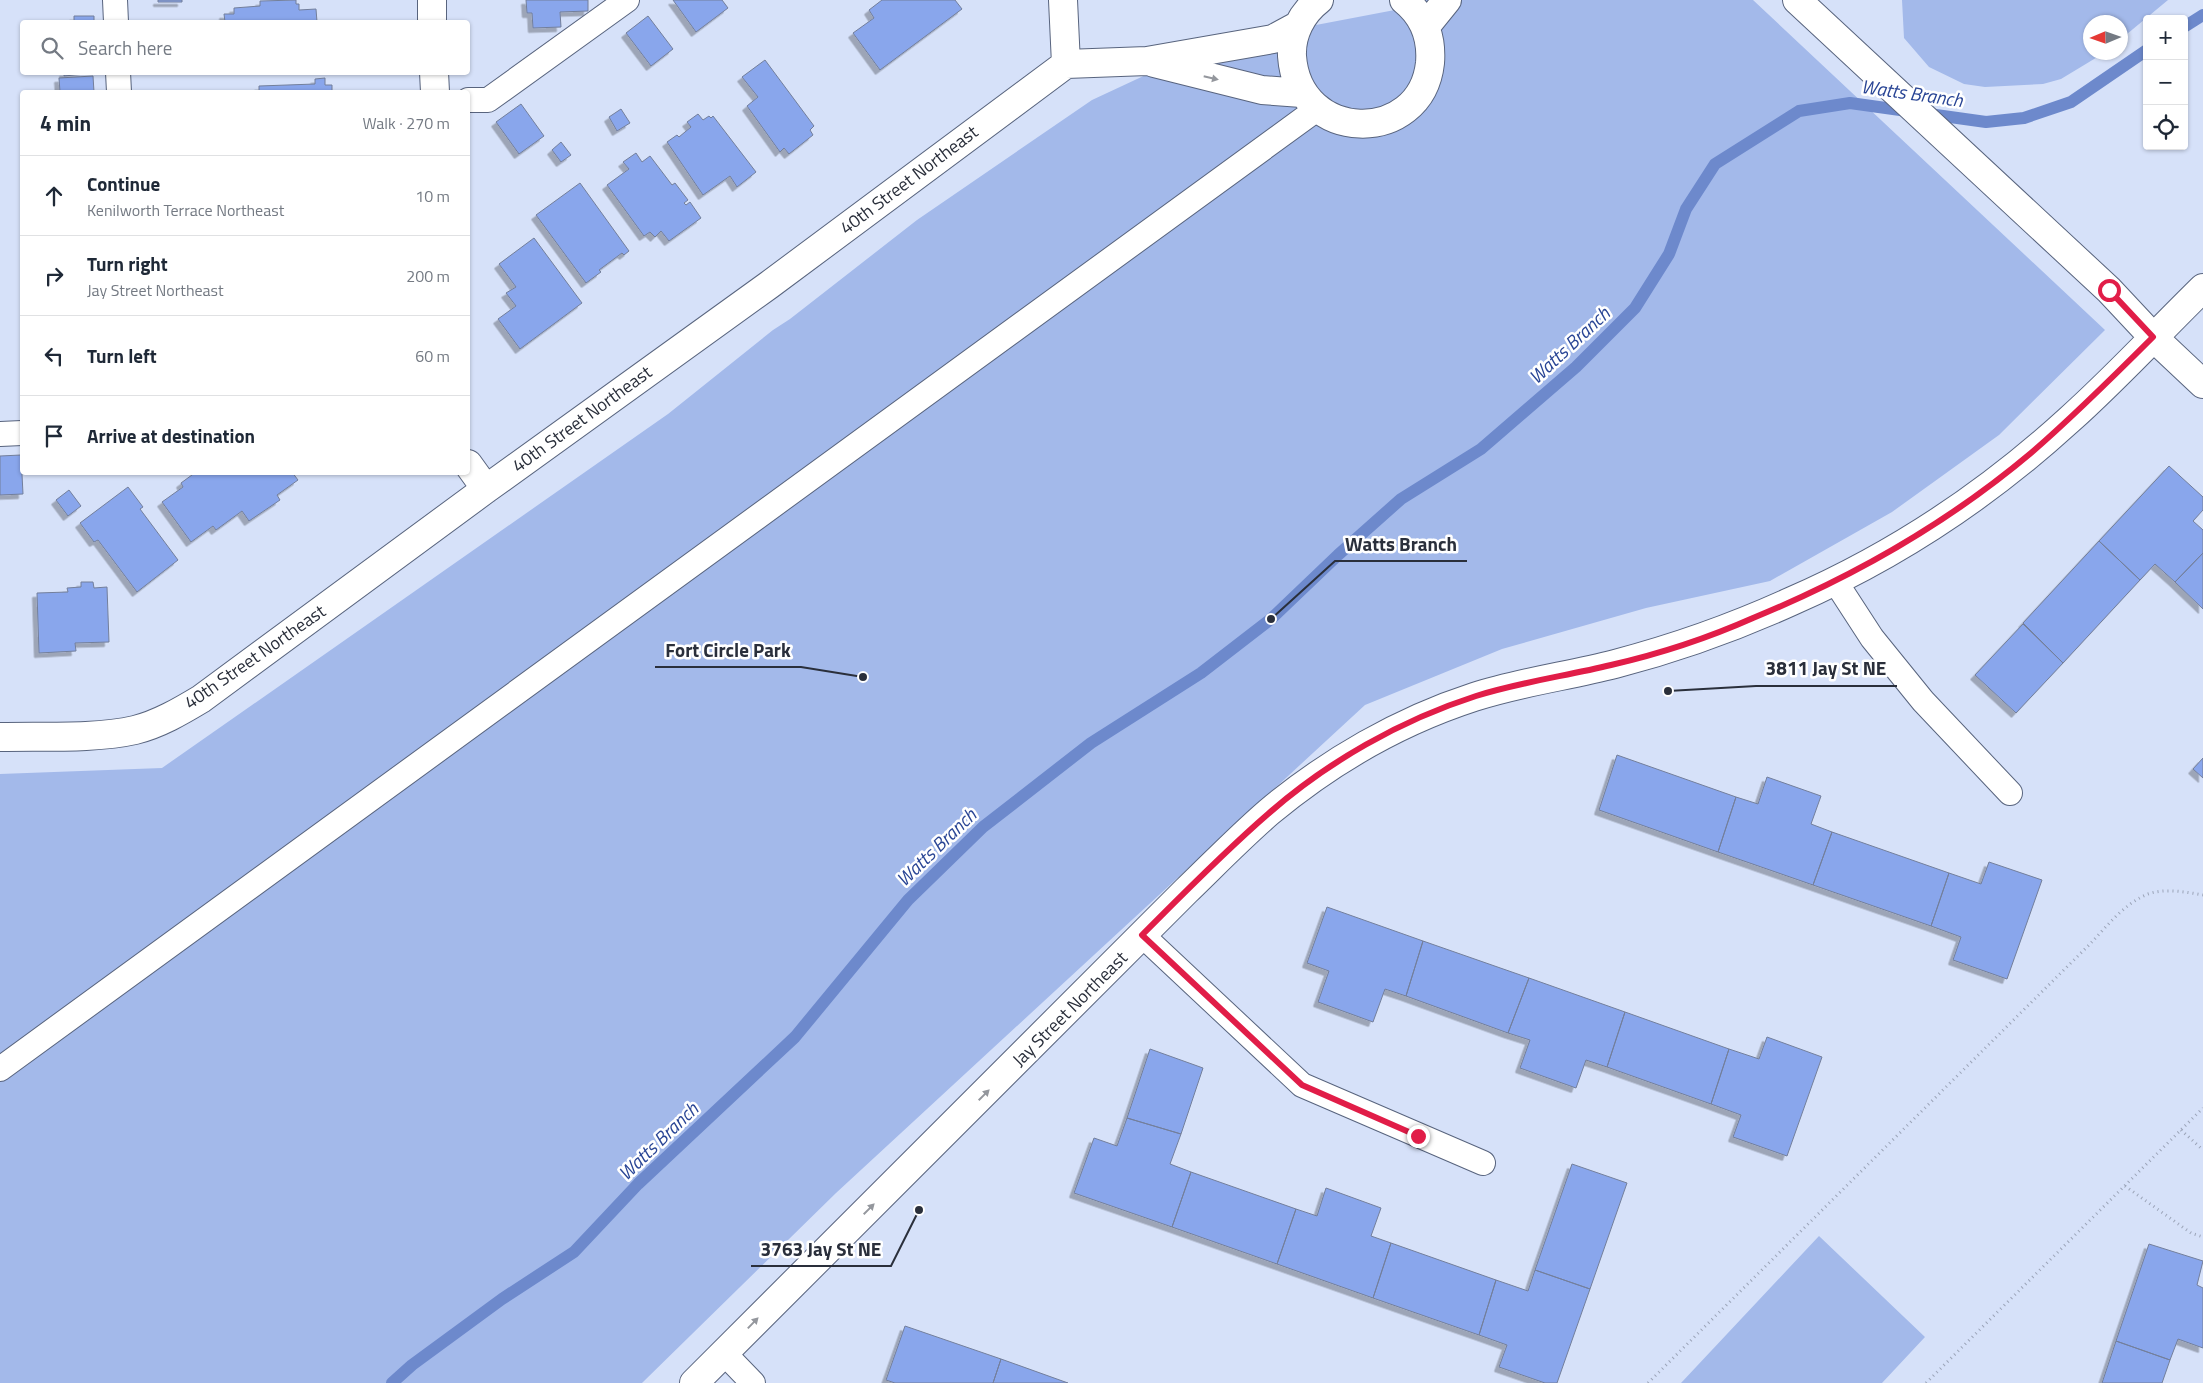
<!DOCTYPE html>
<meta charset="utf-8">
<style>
:root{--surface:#fff;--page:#f6f6f7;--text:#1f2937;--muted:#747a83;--line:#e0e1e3}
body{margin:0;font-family:"Titillium Web",sans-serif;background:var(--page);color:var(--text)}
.controls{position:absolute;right:15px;top:15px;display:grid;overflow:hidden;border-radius:5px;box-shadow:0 1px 4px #0004}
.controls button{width:45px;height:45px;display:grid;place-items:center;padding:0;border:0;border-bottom:1px solid var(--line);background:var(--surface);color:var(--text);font:25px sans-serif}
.compass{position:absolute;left:2083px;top:15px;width:45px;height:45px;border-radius:50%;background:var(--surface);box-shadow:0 1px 4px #0004;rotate:268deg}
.stop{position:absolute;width:15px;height:15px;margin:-11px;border:4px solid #e11d48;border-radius:50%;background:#fff}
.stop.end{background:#e11d48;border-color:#fff;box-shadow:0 1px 5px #0008}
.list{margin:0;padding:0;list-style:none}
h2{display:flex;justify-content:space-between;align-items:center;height:65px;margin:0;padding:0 20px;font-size:21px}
h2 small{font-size:16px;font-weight:400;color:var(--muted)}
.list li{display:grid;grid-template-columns:32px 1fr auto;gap:15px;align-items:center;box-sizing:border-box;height:80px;padding:0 20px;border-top:1px solid var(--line)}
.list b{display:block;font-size:19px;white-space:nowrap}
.list p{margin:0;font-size:16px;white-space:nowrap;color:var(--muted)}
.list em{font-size:16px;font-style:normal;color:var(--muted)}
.icon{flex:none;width:28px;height:28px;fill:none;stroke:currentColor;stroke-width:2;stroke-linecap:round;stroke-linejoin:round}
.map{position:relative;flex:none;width:2203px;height:1383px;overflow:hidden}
.search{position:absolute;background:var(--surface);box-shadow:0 1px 4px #0004;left:20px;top:20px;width:450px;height:55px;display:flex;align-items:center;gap:12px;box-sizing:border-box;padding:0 18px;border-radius:5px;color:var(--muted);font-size:19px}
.panel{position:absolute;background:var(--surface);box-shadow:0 1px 4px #0004;left:20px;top:90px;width:450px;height:385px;border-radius:5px}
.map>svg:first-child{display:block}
.green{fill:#a3b9ea}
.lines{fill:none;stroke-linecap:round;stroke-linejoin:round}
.stream{stroke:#6d89cc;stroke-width:12}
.building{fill:#89a6ec;stroke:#737f9b;filter:url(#shadow)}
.service-casing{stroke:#58647e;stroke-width:26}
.minor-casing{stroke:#58647e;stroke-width:30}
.path{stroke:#9ba4b8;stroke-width:3;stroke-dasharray:1 4;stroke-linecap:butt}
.service{stroke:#fff;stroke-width:24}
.minor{stroke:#fff;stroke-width:28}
.oneway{fill:#94979d}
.route{stroke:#e11d48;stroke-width:6}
.labels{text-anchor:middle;stroke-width:5;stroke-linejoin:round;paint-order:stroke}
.street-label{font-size:18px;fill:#2a2f3b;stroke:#fff}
.water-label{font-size:19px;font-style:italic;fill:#294595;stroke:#fff}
.leader{fill:none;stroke:#2a2f3b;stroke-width:2}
.callout-dot{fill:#2a2f3b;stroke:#fff;stroke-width:2}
.callout-label{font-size:19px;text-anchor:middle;font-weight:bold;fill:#2a2f3b;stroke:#fff;stroke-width:5;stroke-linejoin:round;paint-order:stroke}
</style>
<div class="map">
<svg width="2203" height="1383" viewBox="0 0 2203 1383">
<defs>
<filter id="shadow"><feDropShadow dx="-4.5" dy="4.5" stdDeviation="0" flood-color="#0004"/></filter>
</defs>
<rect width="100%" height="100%" fill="#d6e1f9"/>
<path class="green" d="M1422 0H1753L2105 330 1999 435 1892 512 1770 581 1646 608 1502 649 1365 705 836 1193 642 1383H0V774L162 768 668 414 773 330 790 319 917 220 1092 100 1210 45 1400 9Z
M1902 0H2168L2121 39 2120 22H2090V52L2104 53 2061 79 2043 84 1985 87 1964 84 1929 67 1904 38Z
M1819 1236 1925 1337 1882 1383H1681Z"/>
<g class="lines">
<path class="stream" d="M2184 27 2203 15
M392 1383 412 1365 502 1299 574 1252 638 1184 795 1037 908 900 983 827 1091 743 1201 673 1271 619 1338 555 1401 499 1481 449 1576 367 1635 308 1669 254 1686 209 1715 164 1799 111 1850 103 1986 122 2024 118 2071 102 2147 50"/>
</g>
<path class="building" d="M158 0H182V2H158Z
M296 0V4H299V10L316 9 317 22H225L224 14H234V8L260 6V1Z
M526 0H588V11L560 12 561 27 533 28 532 13H527Z
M673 0H722L728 8 696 32Z
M882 0H955L962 9 880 70 853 33 874 18 869 10Z
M74 16H94V22H74Z
M648 16 673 49 651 66 626 33Z
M765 60 814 126 810 130 813 135 789 154 784 148 780 152 747 106 758 97 742 77Z
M64 72H84V74L64 76Z
M93 76 94 92H60L59 78Z
M325 78V85H332V92H259V86L315 84V79Z
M521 104 544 136 519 154 496 122Z
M621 109 630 123 617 131 609 117Z
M698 114 703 120 709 116 711 118 713 116 756 172 737 187 730 176 703 195 667 142 677 135 679 137 691 127 687 122Z
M561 142 571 155 561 162 552 150Z
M636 153 642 162 650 156 672 185 675 183 688 200 684 203 686 205 690 202 701 218 669 241 661 231 655 237 650 232 644 236 607 185 629 169 623 162Z
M580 183 629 251 624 255 622 253 599 270 601 272 586 283 536 215Z
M534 238 582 303 520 349 498 319 516 306 506 293 516 287 499 264Z
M21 455 23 494 0 495V456Z
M2169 466 2203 497V510L2193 521 2203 530V553L2175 582 2155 564 2140 580 2099 541Z
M196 472H292L298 480 277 495 280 500 249 521 242 511 216 530 213 526 191 542 162 502 183 487 181 483Z
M128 487 143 507 140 509 178 560 137 592 98 540 94 542 80 523Z
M69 490 81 506 68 516 56 500Z
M2099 541 2140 580 2063 663 2023 623Z
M2203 553V609L2175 582Z
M81 582H93L94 588 107 587 109 642 75 643 76 651 39 653 37 593 68 592 67 588 81 587Z
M2023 624 2063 663 2016 713 1975 675Z
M1617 755 1736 797 1718 852 1599 810Z
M2203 758V778L2193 769Z
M1767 777 1821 796 1811 824 1832 832 1813 885 1718 852 1736 797 1758 804Z
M1832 832 1949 873 1931 926 1813 885Z
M1989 862 2042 880 2007 979 1953 960 1961 937 1931 926 1949 873 1981 884Z
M1327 907 1423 941 1406 996 1385 989 1373 1022 1318 1002 1329 971 1307 963Z
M1423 941 1529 978 1508 1033 1406 996Z
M1529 978 1625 1012 1607 1067 1586 1060 1576 1088 1520 1068 1530 1040 1508 1033Z
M1625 1012 1729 1049 1711 1104 1607 1067Z
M1767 1037 1822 1057 1787 1156 1733 1137 1741 1115 1711 1104 1729 1049 1759 1059Z
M1150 1049 1203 1068 1181 1134 1127 1118Z
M1127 1118 1181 1134 1170 1164 1191 1172 1172 1227 1074 1193 1094 1138 1117 1146Z
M1572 1164 1627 1183 1590 1289 1535 1270Z
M1191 1172 1296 1209 1277 1264 1172 1227Z
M1326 1188 1381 1208 1371 1236 1391 1243 1373 1298 1277 1264 1296 1209 1317 1216Z
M1391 1243 1496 1280 1479 1335 1373 1298Z
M2149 1244 2203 1261 2197 1285 2203 1288V1348L2178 1339 2170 1360 2116 1341Z
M1535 1270 1590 1289 1557 1383H1545L1499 1367 1507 1345 1479 1335 1496 1280 1528 1291Z
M905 1326 1001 1359 993 1383H895L886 1380Z
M2116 1341 2170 1360 2162 1383H2102Z
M1001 1359 1068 1383H993Z"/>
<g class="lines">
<defs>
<path id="service" d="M115 0 116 22
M118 72 119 92
M468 100H488L627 0
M0 434 22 433
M1835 581 1872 638 1923 701 2010 793
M1142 935 1302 1085 1483 1163
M0 1069 1317 109
M724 1353 753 1383"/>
<path id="minor" d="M432 0V22
M1063 0 1066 64
M1319 0C1302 13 1291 34 1292 56 1298 144 1421 146 1430 63 1432 38 1424 16 1404 0
M1797 0 2109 290 2153 337 2203 384
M1426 26 1447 0
M1154 63 1262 90 1302 93
M434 72 435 92
M468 464 486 489
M0 737C41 736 96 739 135 730 159 724 181 711 201 699L486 489 769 285 1066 64 1147 61 1273 39 1297 26
M694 1383 1186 891C1213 865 1240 837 1269 812 1329 762 1400 721 1474 697 1520 682 1568 676 1615 664 1676 648 1735 627 1792 601 1893 557 1988 494 2069 420 2116 378 2158 332 2203 288"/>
</defs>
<use href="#service" class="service-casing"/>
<use href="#minor" class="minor-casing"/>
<path class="path" d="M2181 1130 2203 1150
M2125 1186 2191 1233 2203 1237
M1648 1383 2091 943C2107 926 2125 903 2148 894 2165 888 2186 892 2203 895
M1926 1383 2203 1108"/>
<use href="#service" class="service"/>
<use href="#minor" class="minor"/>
</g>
<defs><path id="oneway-solid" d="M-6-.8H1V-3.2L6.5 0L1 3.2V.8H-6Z" transform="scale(1.25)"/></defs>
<g class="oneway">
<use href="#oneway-solid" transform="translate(1211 78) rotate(13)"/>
<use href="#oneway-solid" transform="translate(984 1095) rotate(-45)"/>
<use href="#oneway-solid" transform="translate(869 1209) rotate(-45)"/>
<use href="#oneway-solid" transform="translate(753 1323) rotate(-46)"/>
</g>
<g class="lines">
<path class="route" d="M1418 1136 1302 1085 1142 935C1183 894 1224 852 1268 814 1327 762 1401 720 1476 696 1520 682 1566 676 1611 665 1659 654 1708 638 1753 618 1853 577 1949 522 2031 453 2074 416 2114 376 2153 337L2109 290"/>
</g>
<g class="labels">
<g class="street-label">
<text transform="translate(909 180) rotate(-37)" y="6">40th Street Northeast</text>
<text transform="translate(582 419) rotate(-36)" y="6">40th Street Northeast</text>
<text transform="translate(255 657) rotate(-35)" y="6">40th Street Northeast</text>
<text transform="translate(1070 1009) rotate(-45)" y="6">Jay Street Northeast</text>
</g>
<g class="water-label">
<text transform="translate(1912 93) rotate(8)" y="7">Watts Branch</text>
<text transform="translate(1569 345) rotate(-43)" y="7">Watts Branch</text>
<text transform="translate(936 847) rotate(-44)" y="7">Watts Branch</text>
<text transform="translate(658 1141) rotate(-44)" y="7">Watts Branch</text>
</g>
</g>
<path class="leader" d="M1271 619L1335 561H1467M863 677L801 667H655M1668 691L1756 686H1897M919 1210L891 1266H751"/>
<g class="callout-dot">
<circle cx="1271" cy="619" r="5"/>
<circle cx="863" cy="677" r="5"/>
<circle cx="1668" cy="691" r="5"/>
<circle cx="919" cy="1210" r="5"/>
</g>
<g class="callout-label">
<text x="1401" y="551">Watts Branch</text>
<text x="728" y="657">Fort Circle Park</text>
<text x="1826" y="675">3811 Jay St NE</text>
<text x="821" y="1256">3763 Jay St NE</text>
</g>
</svg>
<div class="controls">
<button>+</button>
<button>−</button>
<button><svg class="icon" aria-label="locate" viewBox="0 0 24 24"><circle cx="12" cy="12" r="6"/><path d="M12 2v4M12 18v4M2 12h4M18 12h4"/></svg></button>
</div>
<svg class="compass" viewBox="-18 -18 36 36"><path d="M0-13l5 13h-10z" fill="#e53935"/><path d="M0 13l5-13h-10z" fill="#747a83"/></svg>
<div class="stop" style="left:2109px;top:290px"></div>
<div class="stop end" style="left:1418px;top:1136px"></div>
<div class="search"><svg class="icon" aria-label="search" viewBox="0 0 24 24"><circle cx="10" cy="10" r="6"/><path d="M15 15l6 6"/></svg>Search here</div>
<section class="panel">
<h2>4 min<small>Walk · 270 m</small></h2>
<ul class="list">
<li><svg class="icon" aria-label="ahead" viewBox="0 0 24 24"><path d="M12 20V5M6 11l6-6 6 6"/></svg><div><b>Continue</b><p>Kenilworth Terrace Northeast</p></div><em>10 m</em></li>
<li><svg class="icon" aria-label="right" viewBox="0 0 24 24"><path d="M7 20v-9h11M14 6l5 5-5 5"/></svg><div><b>Turn right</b><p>Jay Street Northeast</p></div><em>200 m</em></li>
<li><svg class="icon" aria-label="left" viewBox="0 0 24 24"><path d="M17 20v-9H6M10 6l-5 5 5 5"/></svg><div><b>Turn left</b></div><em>60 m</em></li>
<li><svg class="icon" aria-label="arrive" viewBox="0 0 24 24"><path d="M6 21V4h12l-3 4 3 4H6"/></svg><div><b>Arrive at destination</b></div></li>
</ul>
</section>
</div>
